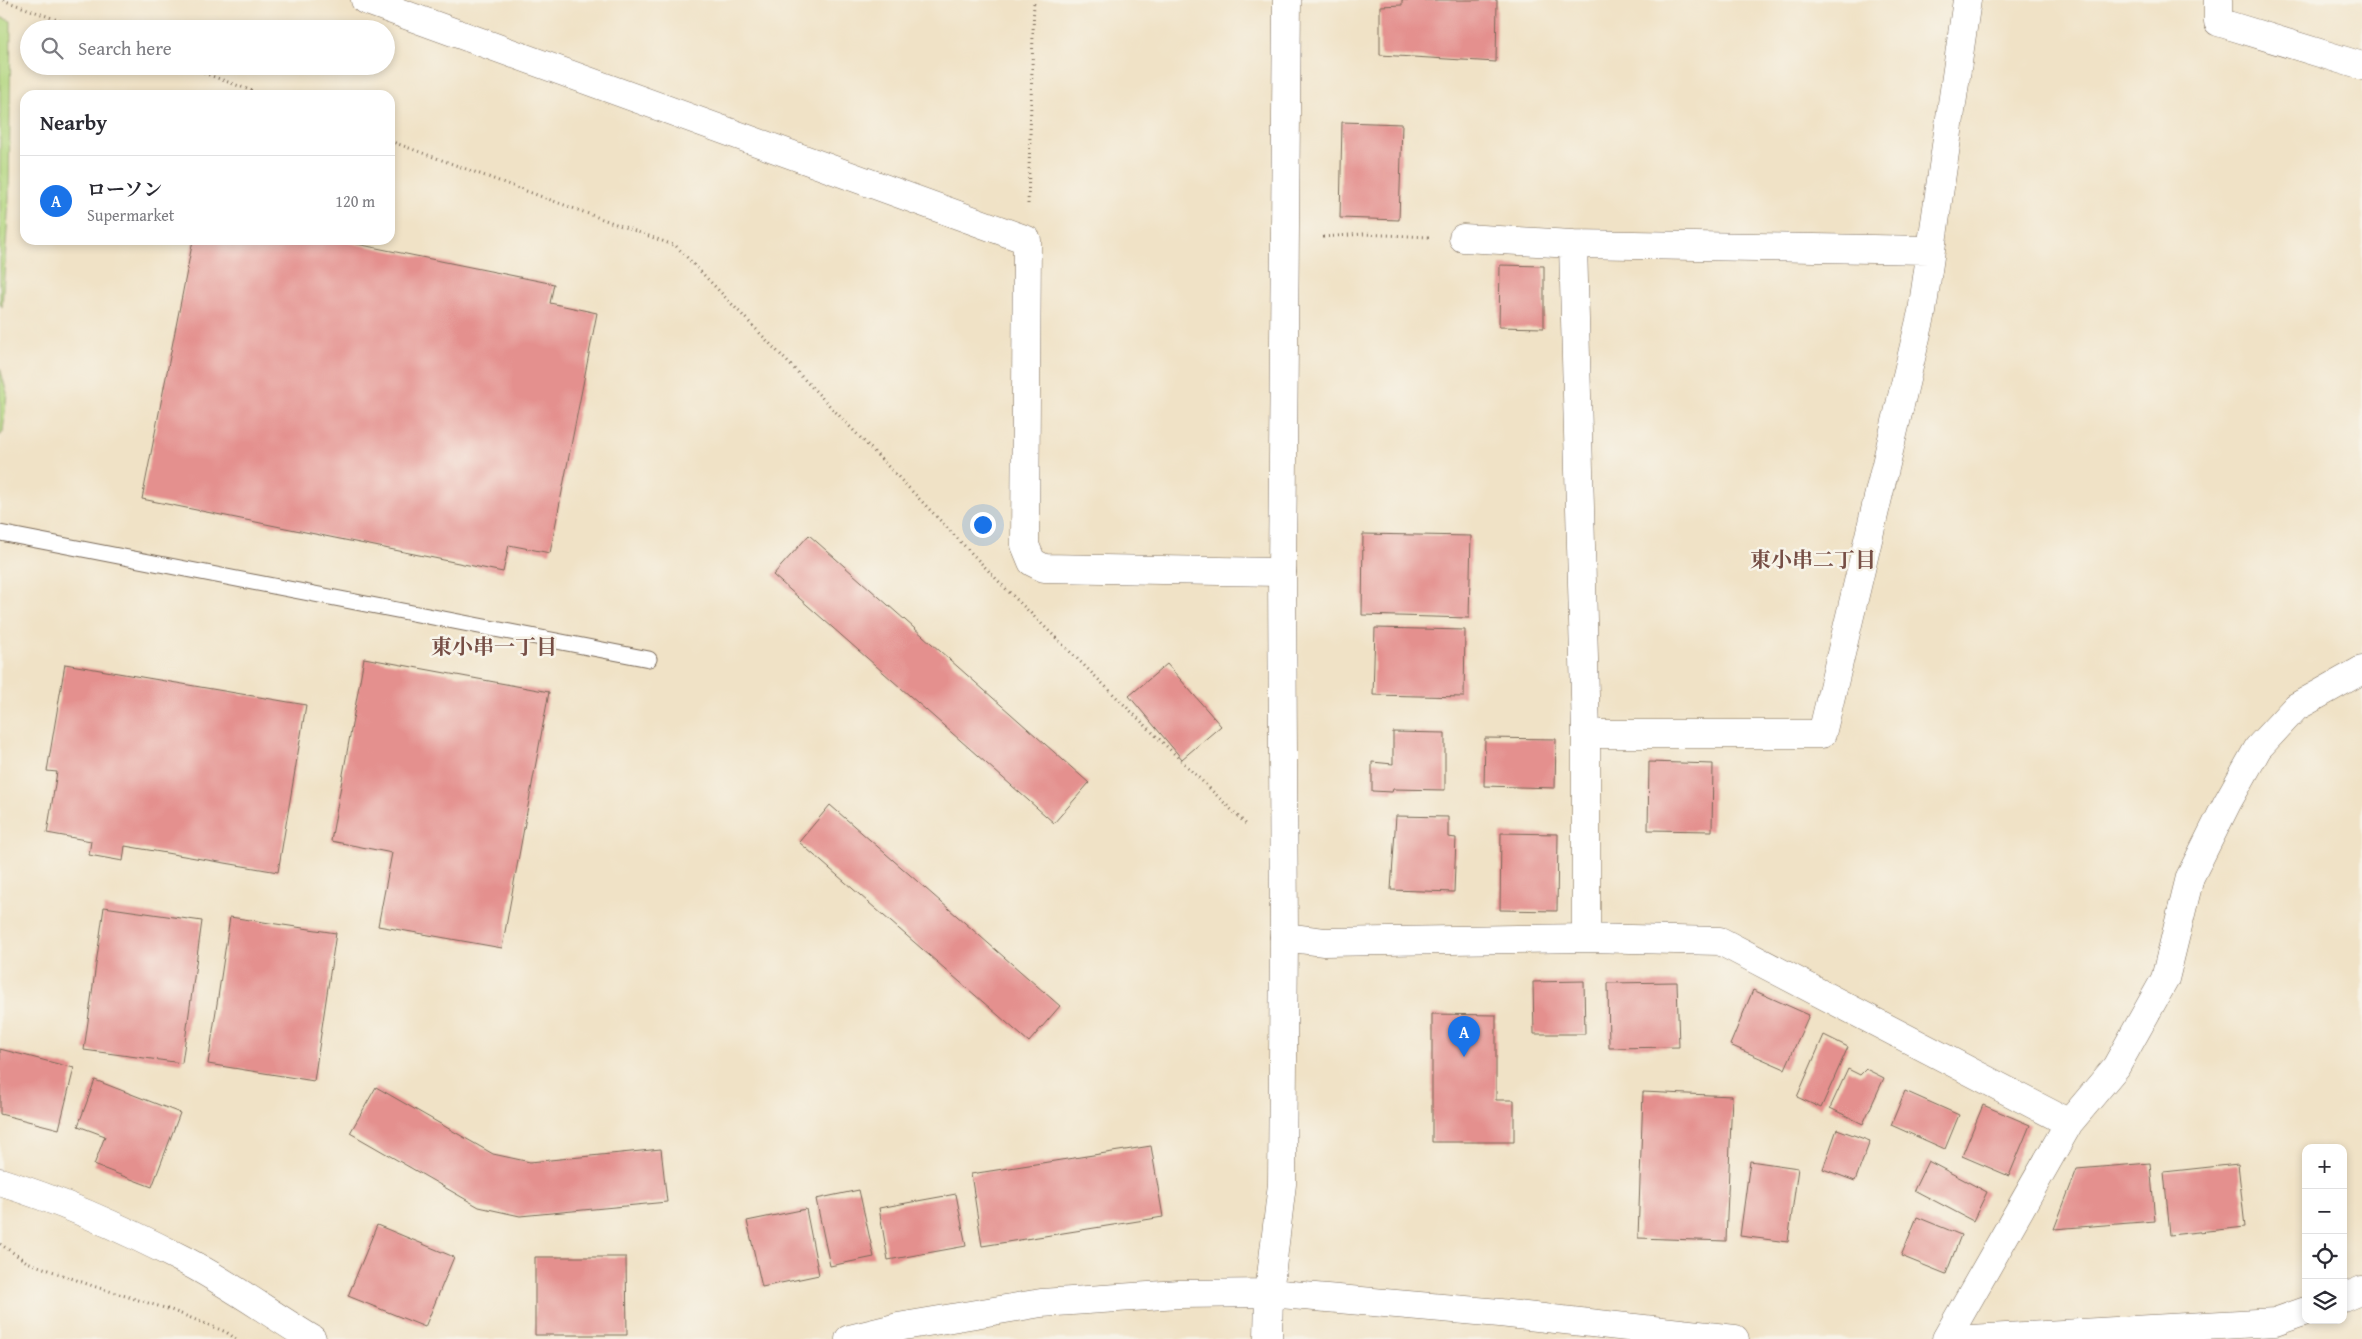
<!DOCTYPE html>
<meta charset="utf-8">
<style>
:root{--surface:#fff;--page:#f7f7f7;--text:#2b2b33;--muted:#7c7c81;--line:#e1e1e2;--accent:#1a73e8}
body{margin:0;font-family:"Gentium Book Plus","Noto Serif JP",serif;background:var(--page);color:var(--text)}
.controls{position:absolute;right:15px;bottom:15px;display:grid;overflow:hidden;border-radius:10px;box-shadow:0 2px 8px #0003}
.controls button{width:45px;height:45px;display:grid;place-items:center;padding:0;border:0;border-bottom:1px solid var(--line);background:var(--surface);color:var(--text);font:25px sans-serif}
.you{position:absolute;left:982px;top:524px;width:18px;height:18px;margin:-12px;border:4px solid #fff;border-radius:50%;background:#1a73e8;box-shadow:0 0 0 8px #1a73e833}
.badge{display:grid;place-items:center;width:32px;height:32px;border-radius:50%;background:var(--accent);color:#fff;font-size:16px;font-weight:700}
.pin{position:absolute;translate:-50% -41px;filter:drop-shadow(0 1px 2px #0008)}
.pin::after{content:'';position:absolute;top:26px;width:18px;height:15px;background:inherit;clip-path:polygon(0 0,100% 0,50% 100%)}
.list{margin:0;padding:0;list-style:none}
h2{display:flex;justify-content:space-between;align-items:center;height:65px;margin:0;padding:0 20px;font-size:21px}
h2 small{font-size:16px;font-weight:400;color:var(--muted)}
.list li{display:grid;grid-template-columns:32px 1fr auto;gap:15px;align-items:center;box-sizing:border-box;height:90px;padding:0 20px;border-top:1px solid var(--line)}
.list b{display:block;font-size:19px;white-space:nowrap}
.list p{margin:0;font-size:16px;white-space:nowrap;color:var(--muted)}
.list em{font-size:16px;font-style:normal;color:var(--muted)}
.icon{flex:none;width:28px;height:28px;fill:none;stroke:currentColor;stroke-width:2;stroke-linecap:round;stroke-linejoin:round}
.map{position:relative;flex:none;width:2362px;height:1339px;overflow:hidden}
.search{position:absolute;background:var(--surface);box-shadow:0 2px 8px #0003;left:20px;top:20px;width:375px;height:55px;display:flex;align-items:center;gap:12px;box-sizing:border-box;padding:0 18px;border-radius:28px;color:var(--muted);font-size:19px}
.panel{position:absolute;background:var(--surface);box-shadow:0 2px 8px #0003;left:20px;top:90px;width:375px;height:155px;border-radius:15px}
.map>svg:first-child{display:block}
.green{fill:#b1d57e;stroke:#76804e}
.building{fill:#e4908e}
.lines{fill:none;stroke-linecap:round;stroke-linejoin:round}
.lane-casing{stroke:#7a6a59;stroke-width:17}
.street-casing{stroke:#7a6a59;stroke-width:29}
.secondary-casing{stroke:#7a6a59;stroke-width:29}
.path{stroke:#7a6a59;stroke-width:3;stroke-dasharray:1 4;stroke-linecap:butt}
.lane{stroke:#fff;stroke-width:15}
.street{stroke:#fff;stroke-width:28}
.secondary{stroke:#fff;stroke-width:28}
.labels{text-anchor:middle;stroke-width:5;stroke-linejoin:round;paint-order:stroke}
.neighbourhood-label{font-size:21px;font-weight:bold;fill:#764e45;stroke:#f7f3e8}
</style>
<div class="map">
<svg width="2362" height="1339" viewBox="0 0 2362 1339">
<rect width="100%" height="100%" fill="#f7f3e8"/>
<filter id="ink" filterUnits="userSpaceOnUse"><feTurbulence type="fractalNoise" baseFrequency=".02" numOctaves="2"/><feDisplacementMap in="SourceGraphic" scale="10" xChannelSelector="R" yChannelSelector="G"/><feConvolveMatrix kernelMatrix="1 2 1 2 8 2 1 2 1" color-interpolation-filters="sRGB"/></filter>
<filter id="wash" filterUnits="userSpaceOnUse"><feTurbulence type="fractalNoise" baseFrequency=".0096" numOctaves="4" result="noise"/><feDisplacementMap in="SourceGraphic" scale="20" xChannelSelector="R" yChannelSelector="G"/><feGaussianBlur stdDeviation="1.12" result="paint"/><feColorMatrix in="noise" values="0 0 0 0 0 0 0 0 0 0 0 0 0 0 0 0 0 1.4 0 .05"/><feComposite in="paint" operator="in"/></filter>
<g filter="url(#wash)">
<rect width="100%" height="100%" fill="#f0e2c6"/>
<path class="green" d="M0 17 11 21 9 199 2 307 0 303Z
M0 368 7 393 3 432 0 436Z"/>
<g id="blocks">
<path class="building" d="M1402 0H1497L1496 62 1380 55V6L1402 5Z
M1342 122 1402 124 1399 220 1340 218Z
M193 240H337L554 284 550 303 597 313 550 553 509 545 503 572 142 499Z
M1500 265 1544 266V328L1499 327Z
M1363 534 1471 536 1469 618 1362 615Z
M809 535 1089 783 1054 823 773 575Z
M1375 628 1465 630 1464 697 1373 695Z
M364 658 549 692 502 948 378 926 392 853 331 841Z
M65 664 306 705 278 872 125 846 123 861 89 855 91 841 47 833 57 772 47 771Z
M1167 664 1221 726 1182 759 1129 696Z
M1393 732 1445 733V790L1393 789 1392 792 1372 791V762L1393 764Z
M1485 738 1556 739 1555 788 1484 786Z
M1649 762 1713 764 1712 831 1648 830Z
M830 805 1060 1006 1029 1042 799 842Z
M1396 816 1448 817V837L1456 838 1454 892 1391 890Z
M1501 833 1558 834 1557 911 1500 910Z
M104 907 202 921 182 1063 84 1050Z
M230 917 336 933 314 1081 208 1064Z
M1584 981 1585 1034H1534L1533 982Z
M1677 982 1679 1047 1609 1048 1608 983Z
M1753 990 1809 1015 1785 1069 1730 1045Z
M1432 1014 1496 1015V1100H1514V1142H1432Z
M1824 1035 1848 1047 1821 1108 1797 1097Z
M0 1049 74 1068 59 1129 0 1114Z
M1848 1069 1860 1075 1866 1069 1884 1078 1863 1124 1830 1108Z
M95 1080 180 1113 152 1187 94 1165 105 1136 78 1126Z
M376 1087 493 1154 530 1162 661 1149 667 1202 520 1216 479 1207 350 1133Z
M1905 1091 1959 1115 1945 1149 1891 1125Z
M1643 1092 1732 1096 1726 1241 1638 1238Z
M1983 1105 2030 1125 2009 1176 1962 1156Z
M1837 1129 1870 1141 1855 1181 1823 1169Z
M1151 1146 1163 1217 982 1246 971 1174Z
M1750 1161 1798 1168 1788 1242 1740 1236Z
M1928 1161 1987 1192 1973 1221 1914 1190Z
M2150 1163 2155 1221 2054 1229 2077 1169Z
M2238 1164 2245 1227 2170 1235 2164 1172Z
M859 1190 874 1257 830 1266 816 1199Z
M956 1194 966 1246 888 1260 879 1208Z
M806 1209 819 1275 762 1287 747 1221Z
M1917 1217 1961 1235 1946 1274 1901 1256Z
M377 1225 454 1257 425 1327 348 1296Z
M535 1257H626L627 1335H535Z"/>
</g>
</g>
<g filter="url(#ink)">
<use href="#blocks" fill-opacity="0" stroke="#7a6a59" stroke-width="1"/>
<g class="lines">
<defs>
<path id="lane" d="M0 533 649 659"/>
<path id="street" d="M365 0 1027 240 1025 545 1032 562 1044 568 1282 572
M2218 0V22L2362 66
M1463 238 1573 244
M1586 734H1822L1922 312 1967 0
M1284 937 1324 942 1586 938 1720 941 2069 1123
M1586 938V734L1573 244 1929 250
M1946 1339 2069 1123 2116 1067 2165 979 2190 877 2227 803 2258 748 2296 707 2362 670"/>
<path id="secondary" d="M0 1182C62 1201 124 1229 182 1259 227 1282 269 1313 312 1339
M2343 1298 2362 1290
M849 1339 898 1327 1041 1303 1179 1294 1269 1293 1500 1313 1735 1339
M1268 1339 1269 1293 1282 1184 1284 937 1282 572 1287 0
M1971 1339 2275 1322 2306 1311"/>
</defs>
<use href="#lane" class="lane-casing"/>
<use href="#street" class="street-casing"/>
<use href="#secondary" class="secondary-casing"/>
<path class="path" d="M3 0 82 29
M185 66 263 95
M390 141 676 246 1007 590 1248 826
M1028 204 1034 0
M1323 237 1363 234 1430 237
M0 1244 27 1262 93 1286 171 1310 226 1332 236 1339"/>
<use href="#lane" class="lane"/>
<use href="#street" class="street"/>
<use href="#secondary" class="secondary"/>
</g>
</g>
<g class="labels">
<g class="neighbourhood-label">
<text x="1813" y="567">東小串二丁目</text>
<text x="494" y="654">東小串一丁目</text>
</g>
</g>
</svg>
<div class="controls">
<button>+</button>
<button>−</button>
<button><svg class="icon" aria-label="locate" viewBox="0 0 24 24"><circle cx="12" cy="12" r="6"/><path d="M12 2v4M12 18v4M2 12h4M18 12h4"/></svg></button>
<button><svg class="icon" aria-label="layers" viewBox="0 0 24 24"><path d="M12 4l9 5-9 5-9-5zM3 14l9 5 9-5"/></svg></button>
</div>
<div class="you"></div>
<div class="pin badge" style="left:1464px;top:1057px">A</div>
<div class="search"><svg class="icon" aria-label="search" viewBox="0 0 24 24"><circle cx="10" cy="10" r="6"/><path d="M15 15l6 6"/></svg>Search here</div>
<section class="panel">
<h2>Nearby<small></small></h2>
<ul class="list">
<li><span class="badge">A</span><div><b>ローソン</b><p>Supermarket</p></div><em>120 m</em></li>
</ul>
</section>
</div>
